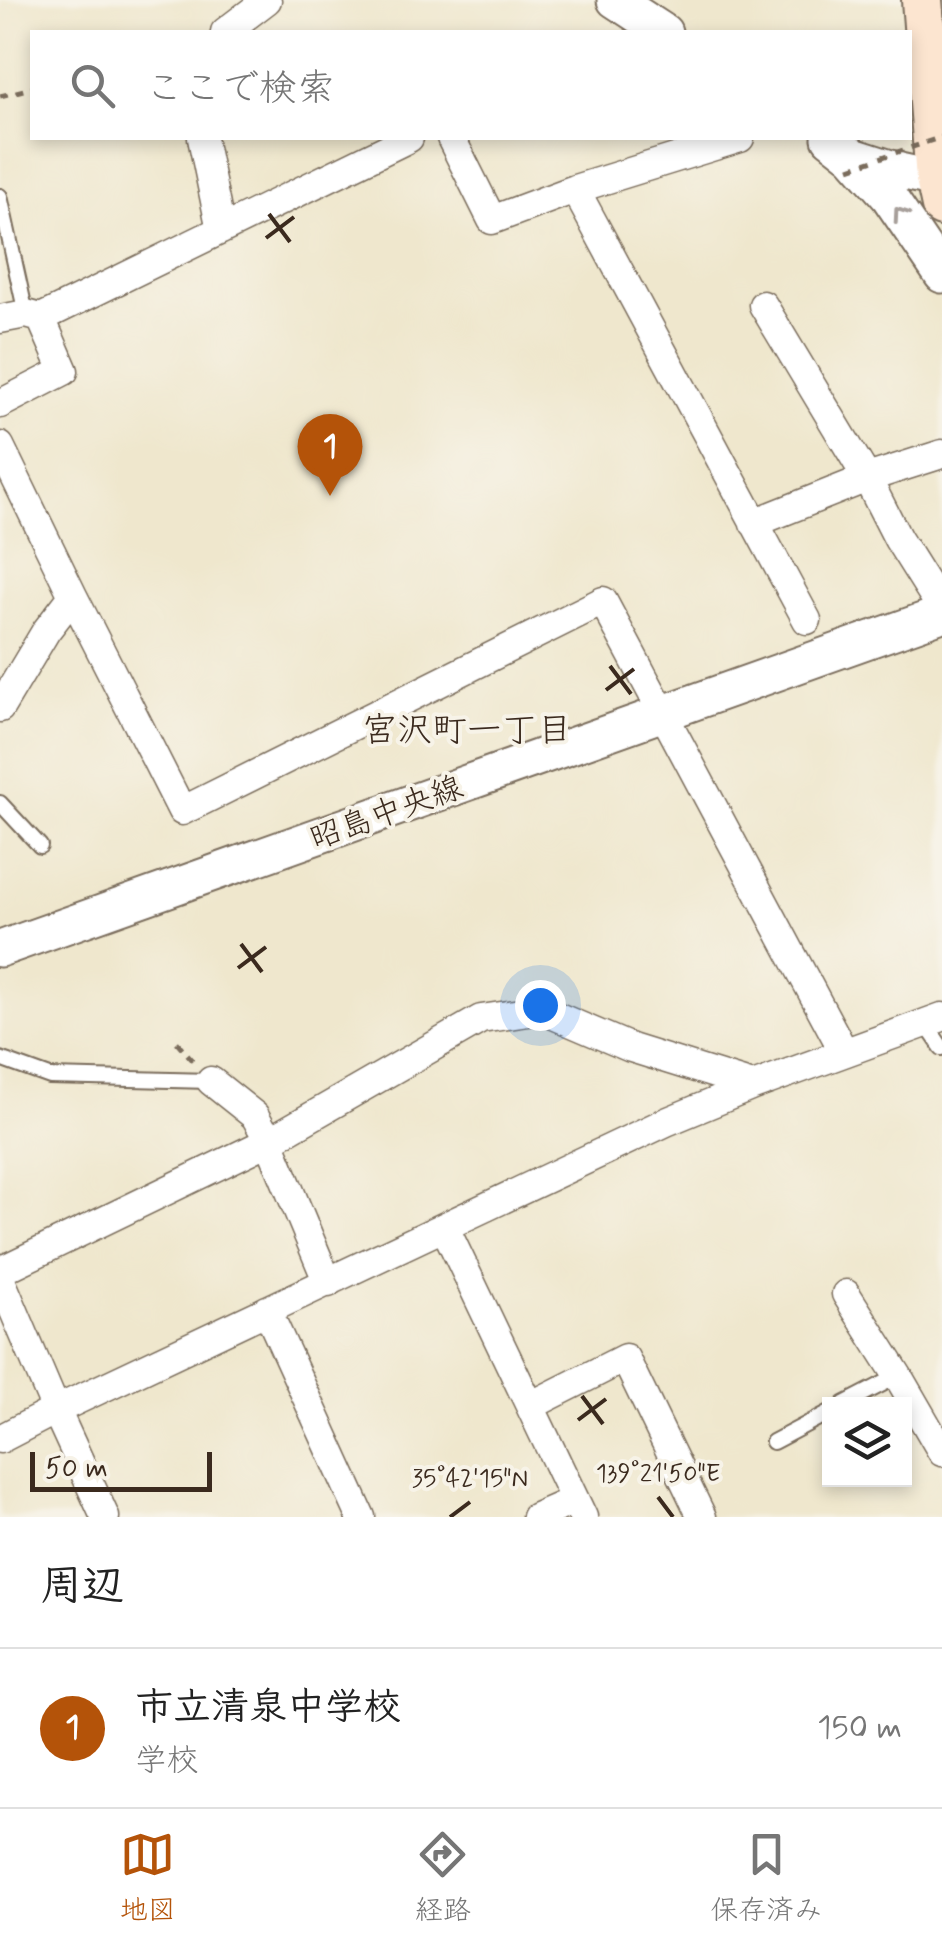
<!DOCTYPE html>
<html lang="ja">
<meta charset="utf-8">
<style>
:root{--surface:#fff;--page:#f2f2f2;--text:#222;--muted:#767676;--line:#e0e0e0;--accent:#b45309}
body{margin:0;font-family:Mynerve,"Klee One",sans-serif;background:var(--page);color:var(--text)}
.controls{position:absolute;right:30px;bottom:30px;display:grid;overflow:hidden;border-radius:0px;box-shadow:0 5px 15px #0003}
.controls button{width:90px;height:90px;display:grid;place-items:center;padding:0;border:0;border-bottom:2px solid var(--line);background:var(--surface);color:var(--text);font:50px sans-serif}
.scale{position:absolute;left:30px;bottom:25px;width:182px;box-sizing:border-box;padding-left:10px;border:5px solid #3b2a1e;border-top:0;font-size:28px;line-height:35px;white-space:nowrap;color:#3b2a1e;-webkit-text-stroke:8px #f7f3e8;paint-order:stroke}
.you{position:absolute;left:540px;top:1005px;width:35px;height:35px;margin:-25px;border:8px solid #fff;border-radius:50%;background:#1a73e8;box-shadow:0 0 0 15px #1a73e833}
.badge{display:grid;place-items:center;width:65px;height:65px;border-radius:50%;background:var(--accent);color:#fff;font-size:32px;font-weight:700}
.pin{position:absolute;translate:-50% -82px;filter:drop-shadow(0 2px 5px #0008)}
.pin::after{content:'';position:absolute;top:52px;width:35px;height:30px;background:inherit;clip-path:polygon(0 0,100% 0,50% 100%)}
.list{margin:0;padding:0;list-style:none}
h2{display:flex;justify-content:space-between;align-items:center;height:130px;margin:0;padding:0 40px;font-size:42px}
h2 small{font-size:32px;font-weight:400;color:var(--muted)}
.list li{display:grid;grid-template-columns:65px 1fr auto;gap:30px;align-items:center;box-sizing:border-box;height:160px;padding:0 40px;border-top:2px solid var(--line)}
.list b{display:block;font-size:38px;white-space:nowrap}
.list p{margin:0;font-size:32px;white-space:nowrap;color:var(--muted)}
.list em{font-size:32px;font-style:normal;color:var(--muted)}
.icon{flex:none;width:55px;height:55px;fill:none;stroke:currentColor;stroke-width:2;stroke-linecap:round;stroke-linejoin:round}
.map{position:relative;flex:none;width:942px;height:1517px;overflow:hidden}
.search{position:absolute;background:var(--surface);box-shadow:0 5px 15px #0003;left:30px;right:30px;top:30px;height:110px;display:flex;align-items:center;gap:25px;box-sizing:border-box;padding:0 35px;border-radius:0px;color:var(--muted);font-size:38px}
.sheet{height:290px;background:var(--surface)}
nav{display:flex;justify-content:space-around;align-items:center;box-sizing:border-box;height:140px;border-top:2px solid var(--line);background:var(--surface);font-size:28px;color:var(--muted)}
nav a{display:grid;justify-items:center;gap:5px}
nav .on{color:var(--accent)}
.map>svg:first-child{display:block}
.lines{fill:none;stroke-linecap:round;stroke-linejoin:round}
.service-casing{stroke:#7a6c5b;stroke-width:18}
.minor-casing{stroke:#7a6c5b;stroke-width:31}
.tertiary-casing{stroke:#7a6c5b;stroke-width:39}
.secondary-casing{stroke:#7a6c5b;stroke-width:44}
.path{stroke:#7a6c5b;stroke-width:5;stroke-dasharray:8 8;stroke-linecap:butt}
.service{stroke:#fff;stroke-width:14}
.minor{stroke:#fff;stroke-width:28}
.tertiary{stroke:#fff;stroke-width:35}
.secondary{stroke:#fce5d0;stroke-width:40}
.path-bridge{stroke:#7a6c5b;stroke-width:5;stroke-dasharray:8 8;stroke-linecap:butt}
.oneway{stroke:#a79f9a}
.ticks{fill:none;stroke:#3b2a1e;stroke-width:4}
.labels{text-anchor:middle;stroke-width:8;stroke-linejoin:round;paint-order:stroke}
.street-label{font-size:32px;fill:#3b2a1e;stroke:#f7f3e8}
.neighbourhood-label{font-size:35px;fill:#3b2a1e;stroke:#f7f3e8}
.ticks-label{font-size:25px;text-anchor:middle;fill:#3b2a1e;stroke:#f7f3e8;stroke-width:8;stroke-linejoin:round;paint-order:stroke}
</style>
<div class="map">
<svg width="942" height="1517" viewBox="0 0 942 1517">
<rect width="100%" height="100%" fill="#f7f3e8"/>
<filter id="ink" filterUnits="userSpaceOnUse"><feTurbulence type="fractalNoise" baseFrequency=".01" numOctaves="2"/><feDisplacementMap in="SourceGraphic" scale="20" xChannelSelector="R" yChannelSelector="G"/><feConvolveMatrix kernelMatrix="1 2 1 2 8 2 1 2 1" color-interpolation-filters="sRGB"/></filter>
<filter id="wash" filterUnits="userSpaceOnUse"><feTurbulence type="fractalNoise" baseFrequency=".0048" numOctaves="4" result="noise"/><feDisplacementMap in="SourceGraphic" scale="40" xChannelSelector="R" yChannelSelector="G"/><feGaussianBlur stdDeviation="2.25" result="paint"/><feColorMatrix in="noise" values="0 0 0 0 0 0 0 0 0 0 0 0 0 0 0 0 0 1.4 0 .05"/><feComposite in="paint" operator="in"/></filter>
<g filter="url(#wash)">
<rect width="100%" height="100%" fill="#efe7cd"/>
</g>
<g filter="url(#ink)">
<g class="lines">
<defs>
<path id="service" d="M0 196 26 314
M0 803 40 846
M925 1023 942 1048
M0 1059 50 1077 211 1081
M844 1404 898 1376
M773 1442 830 1412"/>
<path id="minor" d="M225 32 267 0
M202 138 221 230
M451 138 492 220 575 189 740 138
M575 189 807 620
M763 305 867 478 898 539 942 609
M0 319 26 314 41 318 409 138
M0 404 64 371 41 318
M0 446 73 596 182 811 603 601 844 1052
M754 523 867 478 942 454
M0 708 46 631 73 596
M211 1081 255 1116 269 1141 328 1283
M445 1228 583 1517
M0 1271 269 1141 481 1019 542 1010 631 1048 753 1086
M0 1278 56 1410 105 1517
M846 1294 898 1376 942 1452
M267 1310 361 1517
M530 1406 625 1358 702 1517
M0 1439 56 1410 666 1122 753 1086 942 1017
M536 1517 575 1500"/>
<path id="tertiary" d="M615 0 664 32
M830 138 853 156 900 171 936 179
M853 156 889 197 942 275
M0 949 942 614"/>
<path id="secondary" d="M922 0 936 179 942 206"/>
</defs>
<use href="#service" class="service-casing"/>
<use href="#minor" class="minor-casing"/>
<use href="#tertiary" class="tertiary-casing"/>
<use href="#secondary" class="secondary-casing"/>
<path class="path" d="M0 96 32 88
M177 1042 196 1064"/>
<use href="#service" class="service"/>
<use href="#minor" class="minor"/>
<use href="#tertiary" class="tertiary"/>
<use href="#secondary" class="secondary"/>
<path class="path-bridge" d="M850 168 942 137"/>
</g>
<defs><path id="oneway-chevron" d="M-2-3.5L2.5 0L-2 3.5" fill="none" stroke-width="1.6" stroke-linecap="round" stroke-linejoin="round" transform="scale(2.5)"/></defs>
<use class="oneway" href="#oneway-chevron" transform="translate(900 214) rotate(-125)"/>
</g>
<path class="ticks" d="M269 214 290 242M266 238 294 217M610 666 631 694M606 690 634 669M241 944 262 972M238 968 266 947M582 1396 603 1424M578 1420 606 1399M658 1497 673 1517M450 1517 470 1502"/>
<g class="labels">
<g class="street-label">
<text transform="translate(386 812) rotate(-20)" y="11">昭島中央線</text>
</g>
<g class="neighbourhood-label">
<text x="467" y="741">宮沢町一丁目</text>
</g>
</g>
<g class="ticks-label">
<text x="658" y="1481">139°21'50"E</text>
<text x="470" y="1486">35°42'15"N</text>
</g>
</svg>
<div class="controls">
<button><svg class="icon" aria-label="layers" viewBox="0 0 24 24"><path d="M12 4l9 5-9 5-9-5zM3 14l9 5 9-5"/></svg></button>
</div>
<div class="scale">50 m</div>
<div class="you"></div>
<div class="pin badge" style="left:330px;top:496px">1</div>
<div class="search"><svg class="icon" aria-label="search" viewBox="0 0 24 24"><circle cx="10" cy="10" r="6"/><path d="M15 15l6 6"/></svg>ここで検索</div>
</div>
<section class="sheet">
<h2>周辺<small></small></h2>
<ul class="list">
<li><span class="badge">1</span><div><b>市立清泉中学校</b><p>学校</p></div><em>150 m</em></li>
</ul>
</section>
<nav>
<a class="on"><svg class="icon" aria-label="map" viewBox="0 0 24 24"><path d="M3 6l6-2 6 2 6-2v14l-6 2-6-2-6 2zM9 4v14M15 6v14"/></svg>地図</a>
<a><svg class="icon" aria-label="directions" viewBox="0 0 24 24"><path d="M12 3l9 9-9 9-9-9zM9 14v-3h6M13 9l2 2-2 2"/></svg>経路</a>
<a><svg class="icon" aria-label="saved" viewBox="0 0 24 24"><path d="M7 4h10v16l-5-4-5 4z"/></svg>保存済み</a>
</nav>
